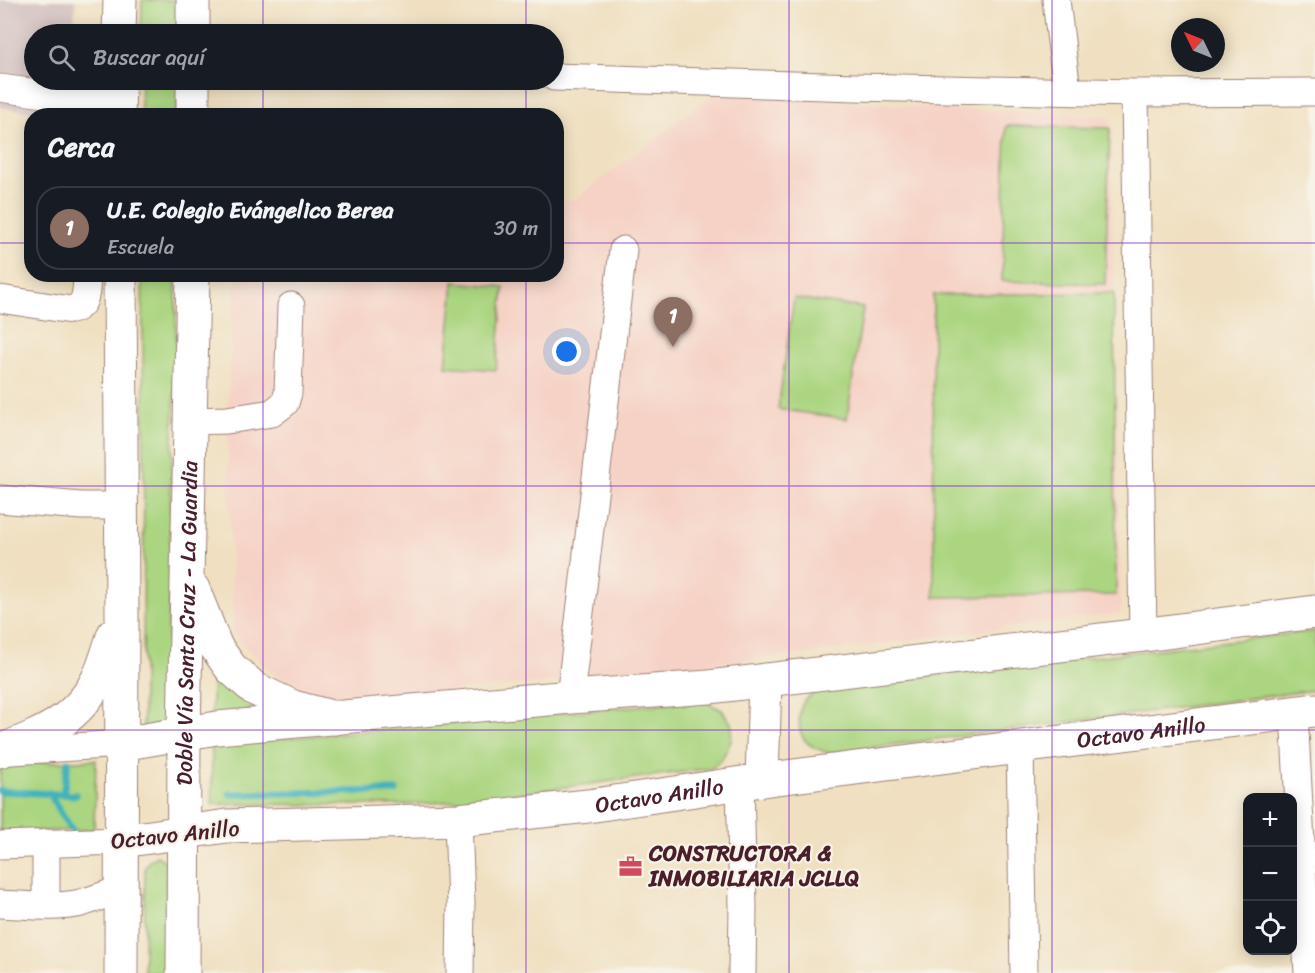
<!DOCTYPE html>
<html lang="es">
<meta charset="utf-8">
<style>
:root{--surface:#171b24;--page:#242831;--text:#f1f3f6;--muted:#9ea1a6;--line:#363941;--accent:#d1495b}
body{margin:0;font-family:Sriracha,sans-serif;background:var(--page);color:var(--text)}
.controls{position:absolute;right:18px;bottom:18px;display:grid;overflow:hidden;border-radius:12px;box-shadow:0 3px 15px #0003}
.controls button{width:54px;height:54px;display:grid;place-items:center;padding:0;border:0;border-bottom:2px solid var(--line);background:var(--surface);color:var(--text);font:30px sans-serif}
.compass{position:absolute;left:1171px;top:18px;width:54px;height:54px;border-radius:50%;background:var(--surface);box-shadow:0 3px 15px #0003;rotate:313deg}
.you{position:absolute;left:567px;top:352px;width:21px;height:21px;margin:-15px;border:4px solid #fff;border-radius:50%;background:#1a73e8;box-shadow:0 0 0 9px #1a73e833}
.badge{display:grid;place-items:center;width:39px;height:39px;border-radius:50%;background:var(--accent);color:#fff;font-size:20px;font-weight:700}
.pin{position:absolute;translate:-50% -50px;filter:drop-shadow(0 2px 3px #0008)}
.pin::after{content:'';position:absolute;top:32px;width:21px;height:18px;background:inherit;clip-path:polygon(0 0,100% 0,50% 100%)}
.list{margin:0;padding:0;list-style:none}
h2{display:flex;justify-content:space-between;align-items:center;height:78px;margin:0;padding:0 24px;font-size:26px}
h2 small{font-size:20px;font-weight:400;color:var(--muted)}
.list li{display:grid;grid-template-columns:39px 1fr auto;gap:18px;align-items:center;box-sizing:border-box;height:84px;margin:0 12px 12px;padding:0 12px;border:2px solid var(--line);border-radius:24px}
.list b{display:block;font-size:22px;white-space:nowrap}
.list p{margin:0;font-size:20px;white-space:nowrap;color:var(--muted)}
.list em{font-size:20px;font-style:normal;color:var(--muted)}
.icon{flex:none;width:33px;height:33px;fill:none;stroke:currentColor;stroke-width:2;stroke-linecap:round;stroke-linejoin:round}
.map{position:relative;flex:none;width:1315px;height:973px;overflow:hidden}
.search{position:absolute;background:var(--surface);box-shadow:0 3px 15px #0003;left:24px;top:24px;width:540px;height:66px;display:flex;align-items:center;gap:15px;box-sizing:border-box;padding:0 21px;border-radius:33px;color:var(--muted);font-size:22px}
.panel{position:absolute;background:var(--surface);box-shadow:0 3px 15px #0003;left:24px;top:108px;width:540px;height:174px;border-radius:24px}
.map>svg:first-child{display:block}
.built{fill:#f6d1c5}
.industrial{fill:#d1bfbf}
.green{fill:#abd580;stroke:#7a7a56;stroke-width:1.5}
.lines{fill:none;stroke-linecap:round;stroke-linejoin:round}
.stream{stroke:#42b2bb;stroke-width:7}
.minor-casing{stroke:#9d8076;stroke-width:29}
.major-casing{stroke:#9d8076;stroke-width:35}
.highway-casing{stroke:#9d8076;stroke-width:35}
.minor{stroke:#fff;stroke-width:27}
.major{stroke:#fff;stroke-width:33}
.highway{stroke:#fff;stroke-width:33}
.grid{fill:none;stroke:#7b2cbf;stroke-width:1.5;stroke-opacity:0.55}
.labels{text-anchor:middle;stroke-width:4.5;stroke-linejoin:round;paint-order:stroke}
.street-label{font-size:22px;fill:#4a1f2b;stroke:#f7f3e8}
.poi-label{font-size:22px;font-weight:bold;fill:#4a1f2b;stroke:#f7f3e8;text-anchor:start}
</style>
<div class="map">
<svg width="1315" height="973" viewBox="0 0 1315 973">
<rect width="100%" height="100%" fill="#f7f3e8"/>
<filter id="ink" filterUnits="userSpaceOnUse"><feTurbulence type="fractalNoise" baseFrequency=".0167" numOctaves="2"/><feDisplacementMap in="SourceGraphic" scale="12" xChannelSelector="R" yChannelSelector="G"/><feConvolveMatrix kernelMatrix="1 2 1 2 8 2 1 2 1" color-interpolation-filters="sRGB"/></filter>
<filter id="wash" filterUnits="userSpaceOnUse"><feTurbulence type="fractalNoise" baseFrequency=".008" numOctaves="4" result="noise"/><feDisplacementMap in="SourceGraphic" scale="24" xChannelSelector="R" yChannelSelector="G"/><feGaussianBlur stdDeviation="1.35" result="paint"/><feColorMatrix in="noise" values="0 0 0 0 0 0 0 0 0 0 0 0 0 0 0 0 0 1.4 0 .05"/><feComposite in="paint" operator="in"/></filter>
<g filter="url(#wash)">
<rect width="100%" height="100%" fill="#f0e0c1"/>
<path class="built" d="M714 94 1064 115 1110 116 1121 613 819 652 572 680 347 700 288 688 233 635 227 420 235 275 556 274 557 200H574Z"/>
<path class="industrial" d="M0 0H75L74 34H34V80H72L71 97 78 115H54L0 107Z"/>
<path class="green" d="M142 0H178V34H141Z
M141 80H178L177 115 141 116Z
M1006 126 1110 128 1105 284 1002 281Z
M142 275H176V356L170 518 167 724 143 728 144 412Z
M454 282 504 287 496 370 446 366Z
M1114 293 1116 595 934 597 933 295Z
M794 298 863 308 847 419 778 409Z
M1315 631V690L829 753C820 750 810 747 804 739 797 730 798 707 806 699 810 695 818 692 823 690L946 674Z
M214 658 276 706 211 717Z
M702 700 722 710 732 725 731 741 722 759 712 768 458 801 400 805 212 804V745Z
M96 760 94 830 0 832V764Z
M157 856 166 862 167 973H144L145 868 149 861Z"/>
<g class="lines">
<path class="stream" d="M0 791 76 795
M49 793 72 830
M63 794 68 762
M230 794 396 791"/>
</g>
</g>
<g filter="url(#ink)">
<g class="lines">
<defs>
<path id="minor" d="M1056 0 1067 91
M554 77 855 87 1135 93 1315 92
M0 88 118 104
M1135 93 1143 635
M0 299 71 310C88 306 86 289 87 274
M190 421 227 420 272 413 285 403 288 393 291 306
M0 499 81 506H121
M571 697 572 680 623 250
M1294 713 1308 973
M1020 747 1024 973
M12 751 121 744
M740 783 743 906 742 973
M458 820 461 903 460 973
M46 843V906
M0 845 122 841
M0 904C27 905 54 909 81 903 94 899 108 894 121 889"/>
<g id="major">
<path d="M121 744 217 728 571 697 709 687 1143 635 1315 612"/>
<path d="M762 780 765 680"/>
<path id="s1" d="M122 841 227 826 458 820 588 806 762 780 1020 747 1315 710"/>
</g>
<g id="highway">
<path d="M119 34 120 0"/>
<path d="M193 34V0"/>
<path d="M193 80V116"/>
<path d="M118 116 119 80"/>
<path d="M120 274 122 613 121 973"/>
<path d="M193 589 216 647 231 668 255 689 293 707 335 718"/>
<path d="M0 751C43 734 80 720 100 674 106 661 109 647 114 634"/>
<path id="s2" d="M183 973 184 734 193 274"/>
</g>
</defs>
<use href="#minor" class="minor-casing"/>
<use href="#major" class="major-casing"/>
<use href="#highway" class="highway-casing"/>
<use href="#minor" class="minor"/>
<use href="#major" class="major"/>
<use href="#highway" class="highway"/>
</g>
</g>
<path class="grid" d="M263 0V34M526 0V34M789 0V973M1052 0V973M263 80V116M526 80V116M0 243H32M556 243H1315M263 274V973M526 274V973M0 486H1315M0 730H1315"/>
<defs>
<symbol id="office-bare" viewBox="-9 -9 18 18"><path d="M-6-3h4V-5.5h4V-3h4V5H-6ZM-1-4.5V-3h2v-1.5ZM-6 0V1H6V0Z" fill="#d1495b" stroke="#f7f3e8" stroke-width="2.5" paint-order="stroke"/></symbol>
</defs>
<g fill-rule="evenodd">
<use href="#office-bare" x="614" y="850" width="33" height="33"/>
</g>
<g class="labels">
<g class="street-label">
<text dy="8" stroke="none"><textPath href="#s2" startOffset="350">Doble Vía Santa Cruz - La Guardia</textPath></text>
<text dy="8" stroke="none"><textPath href="#s1" startOffset="1026">Octavo Anillo</textPath></text>
<text dy="8" stroke="none"><textPath href="#s1" startOffset="540">Octavo Anillo</textPath></text>
<text transform="translate(175 834) rotate(-6)" y="8">Octavo Anillo</text>
</g>
<g class="poi-label">
<text x="649" y="861">CONSTRUCTORA &amp;<tspan x="649" dy="25">INMOBILIARIA JCLLQ</tspan></text>
</g>
</g>
</svg>
<div class="controls">
<button>+</button>
<button>−</button>
<button><svg class="icon" aria-label="locate" viewBox="0 0 24 24"><circle cx="12" cy="12" r="6"/><path d="M12 2v4M12 18v4M2 12h4M18 12h4"/></svg></button>
</div>
<svg class="compass" viewBox="-18 -18 36 36"><path d="M0-13l5 13h-10z" fill="#e53935"/><path d="M0 13l5-13h-10z" fill="#9ea1a6"/></svg>
<div class="you"></div>
<div class="pin badge" style="left:673px;top:347px;background:#8d6e63">1</div>
<div class="search"><svg class="icon" aria-label="search" viewBox="0 0 24 24"><circle cx="10" cy="10" r="6"/><path d="M15 15l6 6"/></svg>Buscar aquí</div>
<section class="panel">
<h2>Cerca<small></small></h2>
<ul class="list">
<li><span class="badge" style="background:#8d6e63">1</span><div><b>U.E. Colegio Evángelico Berea</b><p>Escuela</p></div><em>30 m</em></li>
</ul>
</section>
</div>
